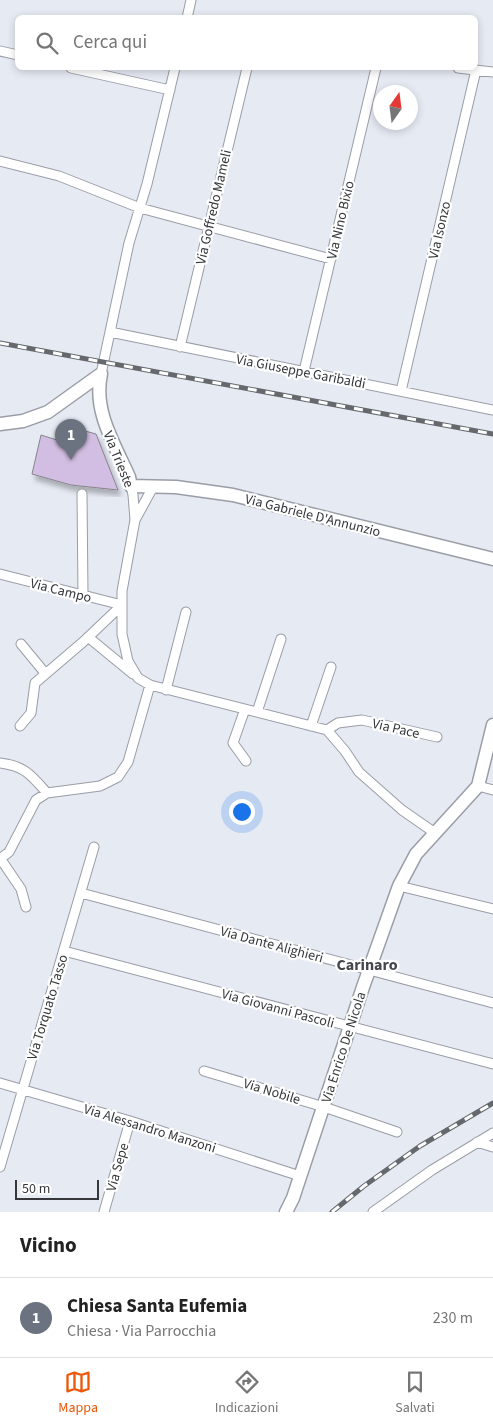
<!DOCTYPE html>
<html lang="it">
<meta charset="utf-8">
<style>
:root{--surface:#fff;--page:#f2f2f2;--text:#222;--muted:#767676;--line:#e0e0e0;--accent:#ea580c}
body{margin:0;font-family:"Source Sans 3",sans-serif;background:var(--page);color:var(--text)}
.compass{position:absolute;left:373px;top:85px;width:45px;height:45px;border-radius:50%;background:var(--surface);box-shadow:0 2px 8px #0003;rotate:14deg}
.scale{position:absolute;left:15px;bottom:12px;width:84px;box-sizing:border-box;padding-left:5px;border:2px solid #35373a;border-top:0;font-size:14px;line-height:18px;white-space:nowrap;color:#35373a;-webkit-text-stroke:4px #fff;paint-order:stroke}
.you{position:absolute;left:241px;top:811px;width:18px;height:18px;margin:-12px;border:4px solid #fff;border-radius:50%;background:#1a73e8;box-shadow:0 0 0 8px #1a73e833}
.badge{display:grid;place-items:center;width:32px;height:32px;border-radius:50%;background:var(--accent);color:#fff;font-size:16px;font-weight:700}
.pin{position:absolute;translate:-50% -41px;filter:drop-shadow(0 1px 2px #0008)}
.pin::after{content:'';position:absolute;top:26px;width:18px;height:15px;background:inherit;clip-path:polygon(0 0,100% 0,50% 100%)}
.list{margin:0;padding:0;list-style:none}
h2{display:flex;justify-content:space-between;align-items:center;height:65px;margin:0;padding:0 20px;font-size:21px}
h2 small{font-size:16px;font-weight:400;color:var(--muted)}
.list li{display:grid;grid-template-columns:32px 1fr auto;gap:15px;align-items:center;box-sizing:border-box;height:80px;padding:0 20px;border-top:1px solid var(--line)}
.list b{display:block;font-size:19px;white-space:nowrap}
.list p{margin:0;font-size:16px;white-space:nowrap;color:var(--muted)}
.list em{font-size:16px;font-style:normal;color:var(--muted)}
.icon{flex:none;width:28px;height:28px;fill:none;stroke:currentColor;stroke-width:2;stroke-linecap:round;stroke-linejoin:round}
.map{position:relative;flex:none;width:493px;height:1212px;overflow:hidden}
.search{position:absolute;background:var(--surface);box-shadow:0 2px 8px #0003;left:15px;right:15px;top:15px;height:55px;display:flex;align-items:center;gap:12px;box-sizing:border-box;padding:0 18px;border-radius:8px;color:var(--muted);font-size:19px}
.sheet{height:145px;background:var(--surface)}
nav{display:flex;justify-content:space-around;align-items:center;box-sizing:border-box;height:70px;border-top:1px solid var(--line);background:var(--surface);font-size:14px;color:var(--muted)}
nav a{display:grid;justify-items:center;gap:2px}
nav .on{color:var(--accent)}
.map>svg:first-child{display:block}
.building{fill:#d2bee2;stroke:#88838b;filter:url(#shadow)}
.lines{fill:none;stroke-linecap:round;stroke-linejoin:round}
.street-casing{stroke:#9a9da6;stroke-width:11}
.secondary-casing{stroke:#9a9da6;stroke-width:15}
.street{stroke:#fff;stroke-width:9}
.secondary{stroke:#fff;stroke-width:12}
.rail-casing{stroke:#65686c;stroke-width:5}
.rail{stroke:#fff;stroke-width:3;stroke-dasharray:9;stroke-linecap:butt}
.labels{text-anchor:middle;stroke-width:4.5;stroke-linejoin:round;paint-order:stroke}
.street-label{font-size:14px;fill:#35373a;stroke:#fff}
.quarter-label{font-size:16px;font-weight:bold;fill:#43464d;stroke:#fff}
</style>
<div class="map">
<svg width="493" height="1212" viewBox="0 0 493 1212">
<defs>
<filter id="shadow"><feDropShadow dx="3" dy="5.5" stdDeviation="2.5" flood-color="#0004"/></filter>
</defs>
<rect width="100%" height="100%" fill="#e6eaf3"/>
<path class="building" d="M78 429 96 434 118 490 71 485 32 474 41 435 73 445Z"/>
<g class="lines">
<defs>
<path id="street" d="M187 18 191 0
M0 51 18 55
M71 68 170 90
M458 68 493 72
M0 161 59 176 140 208 331 259
M110 332 493 410
M180 347 247 68
M304 371 376 68
M101 374 129 243 147 184 175 68
M401 391 476 70
M131 486 133 495 135 520 122 591V634L128 661 138 678 150 685 327 730
M82 494 83 595
M135 520 153 487
M0 574 122 605
M88 637 133 674
M21 644 45 673
M166 690 186 612
M245 709 233 743 246 761
M257 712 281 639
M20 726 31 713 35 683 83 642 122 605
M311 726 331 667
M327 730 345 751 359 772 402 810 435 833
M327 730 338 723 362 720 437 737
M0 763C25 766 31 775 47 793
M478 786 493 790
M0 858 21 889 26 907
M0 859 9 852 36 800 47 793 100 786 118 777 128 762 150 685
M399 886 493 909
M81 893 493 1003
M64 951 493 1064
M204 1071 324 1107 397 1132
M0 1083 130 1121 300 1176
M477 1142 493 1147
M0 1167 94 847
M104 1212 130 1121
M373 1212 432 1170 493 1133"/>
<path id="secondary" d="M101 374C93 411 114 443 129 477L131 486 176 487 233 495 493 559
M0 424 23 421 48 412 101 374
M286 1212 293 1198 363 987 399 886 416 854 478 786 493 725"/>
</defs>
<use href="#street" class="street-casing"/>
<use href="#secondary" class="secondary-casing"/>
<use href="#street" class="street"/>
<use href="#secondary" class="secondary"/>
<defs>
<path id="rail" d="M0 343 493 434
M332 1212 364 1186 420 1146 493 1103"/>
</defs>
<use href="#rail" class="rail-casing"/>
<use href="#rail" class="rail"/>
</g>
<g class="labels">
<g class="street-label">
<text transform="translate(213 207) rotate(-77)" y="5">Via Goffredo Mameli</text>
<text transform="translate(340 220) rotate(-77)" y="5">Via Nino Bixio</text>
<text transform="translate(439 230) rotate(-77)" y="5">Via Isonzo</text>
<text transform="translate(301 371) rotate(11)" y="5">Via Giuseppe Garibaldi</text>
<text transform="translate(119 459) rotate(68)" y="5">Via Trieste</text>
<text transform="translate(313 515) rotate(14)" y="5">Via Gabriele D'Annunzio</text>
<text transform="translate(61 590) rotate(14)" y="5">Via Campo</text>
<text transform="translate(396 728) rotate(13)" y="5">Via Pace</text>
<text transform="translate(272 944) rotate(15)" y="5">Via Dante Alighieri</text>
<text transform="translate(47 1007) rotate(-73)" y="5">Via Torquato Tasso</text>
<text transform="translate(278 1008) rotate(15)" y="5">Via Giovanni Pascoli</text>
<text transform="translate(343 1047) rotate(-72)" y="5">Via Enrico De Nicola</text>
<text transform="translate(272 1091) rotate(17)" y="5">Via Nobile</text>
<text transform="translate(150 1128) rotate(17)" y="5">Via Alessandro Manzoni</text>
<text transform="translate(117 1167) rotate(-74)" y="5">Via Sepe</text>
</g>
<g class="quarter-label">
<text x="367" y="970">Carinaro</text>
</g>
</g>
</svg>
<svg class="compass" viewBox="-18 -18 36 36"><path d="M0-13l5 13h-10z" fill="#e53935"/><path d="M0 13l5-13h-10z" fill="#767676"/></svg>
<div class="scale">50 m</div>
<div class="you"></div>
<div class="pin badge" style="left:71px;top:460px;background:#6b7280">1</div>
<div class="search"><svg class="icon" aria-label="search" viewBox="0 0 24 24"><circle cx="10" cy="10" r="6"/><path d="M15 15l6 6"/></svg>Cerca qui</div>
</div>
<section class="sheet">
<h2>Vicino<small></small></h2>
<ul class="list">
<li><span class="badge" style="background:#6b7280">1</span><div><b>Chiesa Santa Eufemia</b><p>Chiesa · Via Parrocchia</p></div><em>230 m</em></li>
</ul>
</section>
<nav>
<a class="on"><svg class="icon" aria-label="map" viewBox="0 0 24 24"><path d="M3 6l6-2 6 2 6-2v14l-6 2-6-2-6 2zM9 4v14M15 6v14"/></svg>Mappa</a>
<a><svg class="icon" aria-label="directions" viewBox="0 0 24 24"><path d="M12 3l9 9-9 9-9-9zM9 14v-3h6M13 9l2 2-2 2"/></svg>Indicazioni</a>
<a><svg class="icon" aria-label="saved" viewBox="0 0 24 24"><path d="M7 4h10v16l-5-4-5 4z"/></svg>Salvati</a>
</nav>
